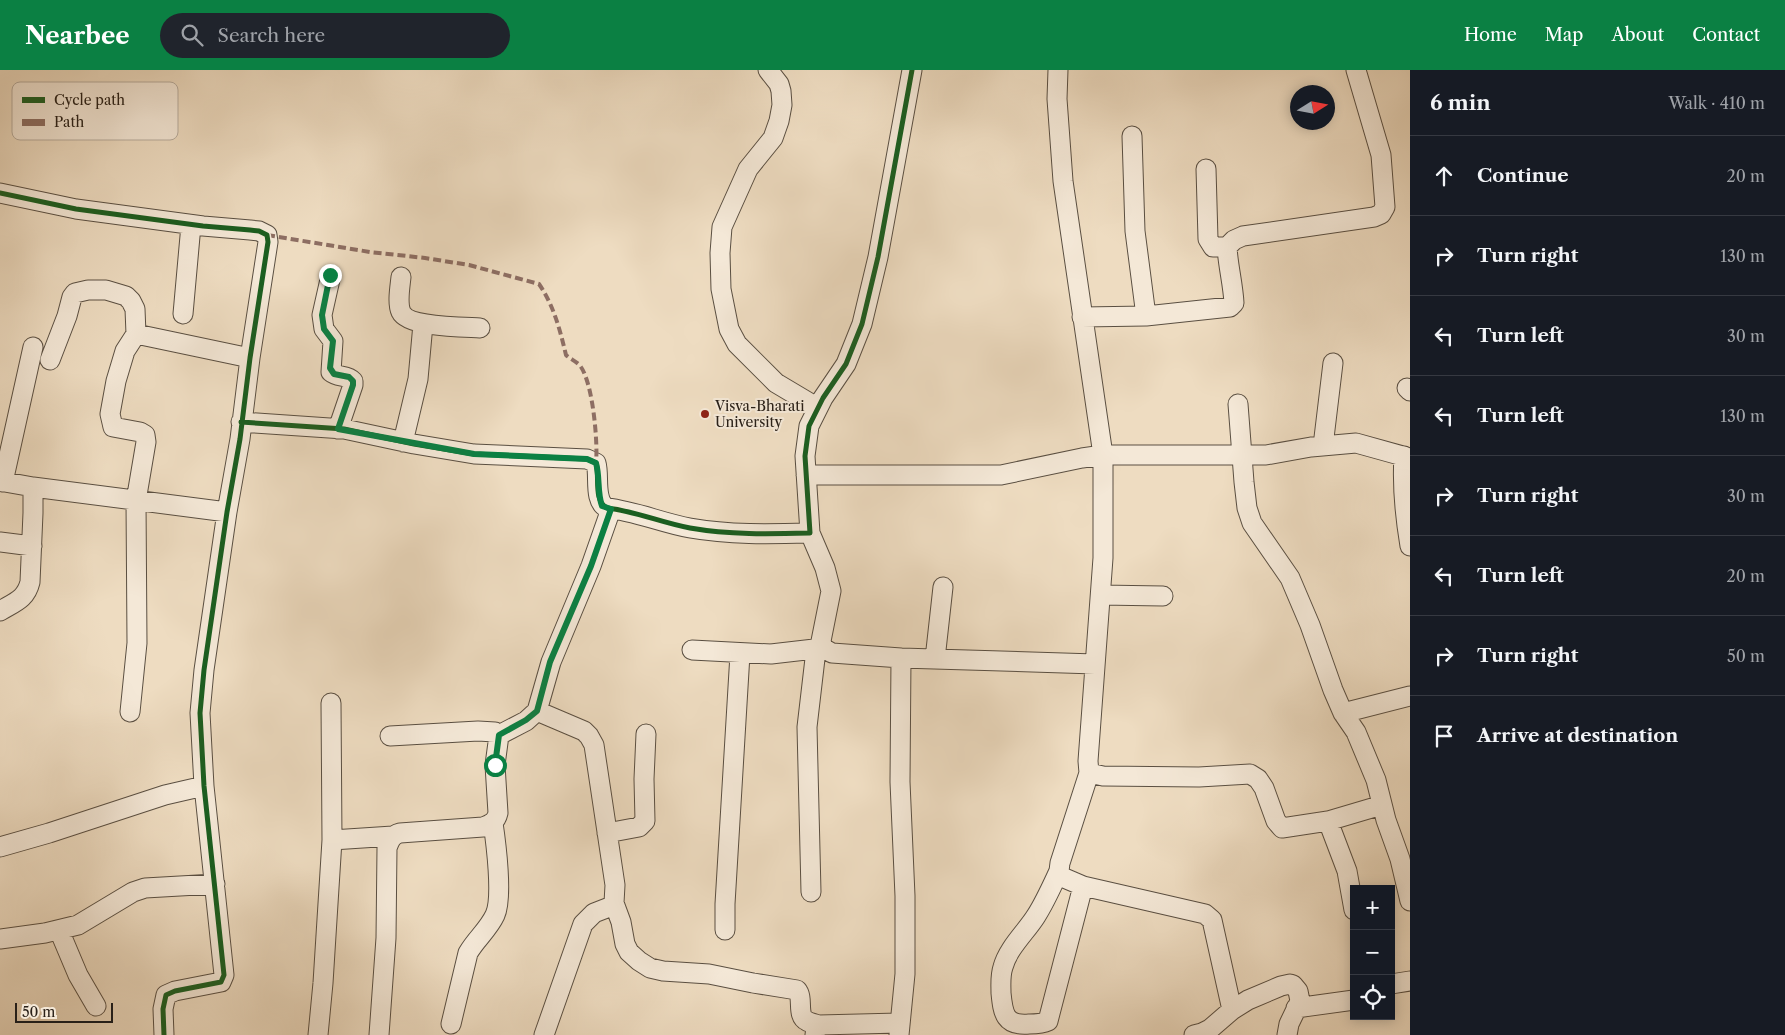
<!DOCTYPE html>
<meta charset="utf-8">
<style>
:root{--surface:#171b24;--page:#20242c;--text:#f1f3f6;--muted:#9ea1a6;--line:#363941;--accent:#0b8043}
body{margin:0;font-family:"Libre Caslon Text",serif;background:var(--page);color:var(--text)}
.controls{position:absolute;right:15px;bottom:15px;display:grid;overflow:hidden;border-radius:0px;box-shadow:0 2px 12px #0003}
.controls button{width:45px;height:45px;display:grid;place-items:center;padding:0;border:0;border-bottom:1px solid var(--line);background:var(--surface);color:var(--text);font:25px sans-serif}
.compass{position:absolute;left:1290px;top:15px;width:45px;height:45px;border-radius:50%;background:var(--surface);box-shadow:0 2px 12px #0003;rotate:79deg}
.scale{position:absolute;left:15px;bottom:12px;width:98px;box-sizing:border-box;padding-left:5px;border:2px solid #292018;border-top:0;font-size:14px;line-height:18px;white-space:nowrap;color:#292018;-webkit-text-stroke:4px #f4e8d7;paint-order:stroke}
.stop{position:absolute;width:15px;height:15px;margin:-11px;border:4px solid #0b8043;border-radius:50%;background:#fff}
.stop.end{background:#0b8043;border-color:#fff;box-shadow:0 1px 5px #0008}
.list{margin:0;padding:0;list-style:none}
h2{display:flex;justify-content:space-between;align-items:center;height:65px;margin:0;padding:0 20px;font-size:21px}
h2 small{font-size:16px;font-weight:400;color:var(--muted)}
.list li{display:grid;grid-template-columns:32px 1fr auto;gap:15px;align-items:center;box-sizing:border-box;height:80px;padding:0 20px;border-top:1px solid var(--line)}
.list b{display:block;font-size:19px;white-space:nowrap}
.list em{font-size:16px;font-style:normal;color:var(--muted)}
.icon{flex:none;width:28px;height:28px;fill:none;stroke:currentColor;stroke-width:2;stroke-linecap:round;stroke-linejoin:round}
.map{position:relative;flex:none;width:1410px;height:965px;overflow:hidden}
header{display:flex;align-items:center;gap:30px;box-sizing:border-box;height:70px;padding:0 25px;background:var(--accent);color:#fff}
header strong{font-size:24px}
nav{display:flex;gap:28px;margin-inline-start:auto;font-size:18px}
.search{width:350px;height:45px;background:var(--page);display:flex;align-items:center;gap:12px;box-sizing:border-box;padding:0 18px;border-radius:28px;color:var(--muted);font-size:19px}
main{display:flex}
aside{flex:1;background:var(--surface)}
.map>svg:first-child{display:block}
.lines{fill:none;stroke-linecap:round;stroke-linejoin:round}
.minor-casing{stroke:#5a4f42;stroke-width:21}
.minor{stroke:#f4e8d7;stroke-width:19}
.quiet{stroke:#8d6e63;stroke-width:4;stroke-dasharray:8 4;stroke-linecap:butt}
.cycleway-casing{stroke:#f4e8d7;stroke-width:8}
.cycleway{stroke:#1b5e20;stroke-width:5}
.route{stroke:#0b8043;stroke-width:6}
.poi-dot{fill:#8f2418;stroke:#f4e8d7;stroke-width:2}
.labels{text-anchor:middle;stroke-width:4;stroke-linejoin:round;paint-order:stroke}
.poi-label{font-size:14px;fill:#292018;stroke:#f4e8d7;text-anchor:start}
.key{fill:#f4e8d7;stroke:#b7ac9e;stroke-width:1}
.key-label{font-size:14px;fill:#292018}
</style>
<header>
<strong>Nearbee</strong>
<div class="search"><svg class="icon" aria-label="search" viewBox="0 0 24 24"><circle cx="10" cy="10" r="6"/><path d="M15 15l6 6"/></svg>Search here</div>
<nav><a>Home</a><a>Map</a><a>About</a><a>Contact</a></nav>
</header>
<main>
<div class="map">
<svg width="1410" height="965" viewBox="0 0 1410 965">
<rect width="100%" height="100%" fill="#eedcc1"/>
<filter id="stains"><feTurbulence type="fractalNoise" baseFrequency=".004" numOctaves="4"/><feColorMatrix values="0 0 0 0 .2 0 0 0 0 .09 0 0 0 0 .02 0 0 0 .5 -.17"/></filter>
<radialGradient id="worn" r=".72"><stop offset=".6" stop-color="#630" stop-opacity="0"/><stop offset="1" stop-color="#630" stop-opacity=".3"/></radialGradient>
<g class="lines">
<defs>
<path id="minor" d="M768 0 779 14 781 21 782 35 779 51 773 68 748 99 722 157 720 183 721 219 729 259 737 274 776 313 818 338
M1058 0 1057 29 1063 111 1103 385H1266L1311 377 1356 373 1410 388
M1132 66 1135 161 1146 246
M1206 99 1208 169 1213 177H1227
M0 123 76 139 203 156 250 160 259 161 267 165 268 172 250 288 240 369 227 442 204 600 200 643 204 716 224 905 221 912 175 921 166 925 163 939 164 965
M331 205 322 245 324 259 333 271 331 302C338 308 347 304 353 311V315L338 359
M401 207C400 217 397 233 401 242 408 257 464 257 480 258
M183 244 191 155
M1082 247 1146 246 1230 237 1234 233C1233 214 1228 196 1227 177L1234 170 1243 166 1374 147 1381 144 1385 137 1381 85 1356 0
M136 264 250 288
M50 290 67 246 72 227 75 223 88 220H106L126 226 131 231 135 239 136 264 125 281 116 311 110 344 113 357 140 362 145 365 146 372 136 431 137 573 130 642
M1407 318 1410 321
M1238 334 1244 412 1247 438 1252 453 1290 508 1310 555 1333 620 1343 643 1356 662 1376 710 1386 750 1400 789 1410 831
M241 352 344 359 414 374 474 384 587 389 596 393C600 406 593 431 607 438 635 441 662 453 690 458 730 465 769 464 810 463L805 386 809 356 823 328 846 294 862 254 878 187 912 0
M403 372 418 309 423 254
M1323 376 1333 293
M1404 386C1402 416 1405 446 1410 476
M806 405H1001L1082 388 1103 385V488L1088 691 1089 703 1103 706 1199 707 1250 704 1258 709 1264 718 1276 751 1282 758 1328 751 1347 801 1354 840
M0 411 33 417 227 442
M3 412 33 277
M810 463 825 498 831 521 821 571 823 578 832 583 901 588 900 712 905 826V904L899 965
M0 472 32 476
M1101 525 1163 526
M0 541C15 532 26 529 30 512L33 443V417
M692 580 771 584 823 578
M901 588 1095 594
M935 589 943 517
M537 641 584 661 589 666 594 675 615 815 614 833 621 852 625 874 629 882 639 891 650 898 663 901 709 904 753 913 797 920C804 928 796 946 807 951 810 953 816 954 819 955
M1343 643 1410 626
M390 666 478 661 495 662 499 665
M1089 703 1060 793 1059 801 1062 807 1083 816 1205 844 1212 850 1232 940
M1328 751 1382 735
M607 763 639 757 645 751 644 709 646 664
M332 770 393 766
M0 777 49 763 165 725 204 716
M1059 801C1052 816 1045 832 1036 846 1026 862 1008 878 1003 897 1000 906 1001 914 1001 923 1003 944 1005 956 1029 954 1036 954 1042 954 1048 951L1083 816
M811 822 807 657 816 580
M59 860 78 905 96 936
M725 860V834L740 584
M0 869 45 863 78 855 133 822 145 818 215 814
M1391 914 1410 911
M1296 938 1354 930
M451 954 468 883C476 869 488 860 495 845 503 828 496 773 493 753
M318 965 323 913 332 770 331 633
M379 965 386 868 387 778C390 770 392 765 400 763L483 757C491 754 496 752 498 743L495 695 499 665 526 651 537 641 551 592 591 496 611 439
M544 965 583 854 594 843 612 836 614 833
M815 965 816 959 819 955 899 953
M1194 965 1202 963 1210 959 1232 940 1248 930 1281 916 1290 914 1293 915 1298 921 1300 931 1289 954 1287 965"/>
</defs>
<use href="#minor" class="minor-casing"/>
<use href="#minor" class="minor"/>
<path class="quiet" d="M267 165 370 182 425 188 469 195 539 214C554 236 560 260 566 285 570 289 578 292 581 297 593 315 598 372 596 393"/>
<defs>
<path id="cycleway" d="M0 123 76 139 203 156 250 160 259 161 267 165 268 172 250 288 240 369 227 442 204 600 200 643 204 716 224 905 221 912 175 921 166 925 163 939 164 965
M241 352 344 359 414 374 474 384 587 389 596 393C600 406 593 431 607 438 635 441 662 453 690 458 730 465 769 464 810 463L805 386 809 356 823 328 846 294 862 254 878 187 912 0"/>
</defs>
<use href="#cycleway" class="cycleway-casing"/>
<use href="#cycleway" class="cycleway"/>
</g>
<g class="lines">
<path class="route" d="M330 205 322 245 324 259 333 271 330 298 334 304 349 307 353 311V315L338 359 474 384 587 389 596 393C600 407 597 422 602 436L611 439 591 496 550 592 537 641 526 650 499 665 495 695"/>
</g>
<circle class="poi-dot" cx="705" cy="344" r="5"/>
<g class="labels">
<g class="poi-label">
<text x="715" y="341">Visva-Bharati<tspan x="715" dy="16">University</tspan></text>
</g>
</g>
<rect x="12" y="12" width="166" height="58" rx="8" class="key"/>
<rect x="22" y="27" width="23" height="6" fill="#1b5e20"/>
<rect x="22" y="49" width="23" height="7" fill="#8d6e63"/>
<g class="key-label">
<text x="54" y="35">Cycle path</text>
<text x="54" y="57">Path</text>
</g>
<rect width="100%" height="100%" filter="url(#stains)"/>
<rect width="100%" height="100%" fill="url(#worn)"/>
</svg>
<div class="controls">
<button>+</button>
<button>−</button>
<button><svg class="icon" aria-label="locate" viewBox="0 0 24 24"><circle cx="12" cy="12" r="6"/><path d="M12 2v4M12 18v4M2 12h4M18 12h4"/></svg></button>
</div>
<svg class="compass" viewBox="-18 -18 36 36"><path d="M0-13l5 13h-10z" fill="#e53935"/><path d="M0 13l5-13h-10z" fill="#9ea1a6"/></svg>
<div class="scale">50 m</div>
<div class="stop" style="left:495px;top:695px"></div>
<div class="stop end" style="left:330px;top:205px"></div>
</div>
<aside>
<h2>6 min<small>Walk · 410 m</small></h2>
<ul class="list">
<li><svg class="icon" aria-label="ahead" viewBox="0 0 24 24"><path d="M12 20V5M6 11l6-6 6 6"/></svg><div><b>Continue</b></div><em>20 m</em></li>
<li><svg class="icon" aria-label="right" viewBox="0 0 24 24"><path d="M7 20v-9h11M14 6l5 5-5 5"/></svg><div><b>Turn right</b></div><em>130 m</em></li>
<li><svg class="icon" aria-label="left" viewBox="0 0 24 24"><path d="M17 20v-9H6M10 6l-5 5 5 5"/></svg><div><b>Turn left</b></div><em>30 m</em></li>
<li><svg class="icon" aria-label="left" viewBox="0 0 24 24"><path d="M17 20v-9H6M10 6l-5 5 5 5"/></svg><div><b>Turn left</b></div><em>130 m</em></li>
<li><svg class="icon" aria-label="right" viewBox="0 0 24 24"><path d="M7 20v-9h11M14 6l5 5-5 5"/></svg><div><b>Turn right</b></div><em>30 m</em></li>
<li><svg class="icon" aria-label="left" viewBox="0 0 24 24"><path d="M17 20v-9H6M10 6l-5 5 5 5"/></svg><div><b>Turn left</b></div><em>20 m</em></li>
<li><svg class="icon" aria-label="right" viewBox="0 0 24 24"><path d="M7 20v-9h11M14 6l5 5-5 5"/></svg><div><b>Turn right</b></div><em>50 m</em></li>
<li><svg class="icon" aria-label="arrive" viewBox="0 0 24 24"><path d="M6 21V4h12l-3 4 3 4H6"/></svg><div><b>Arrive at destination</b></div></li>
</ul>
</aside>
</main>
